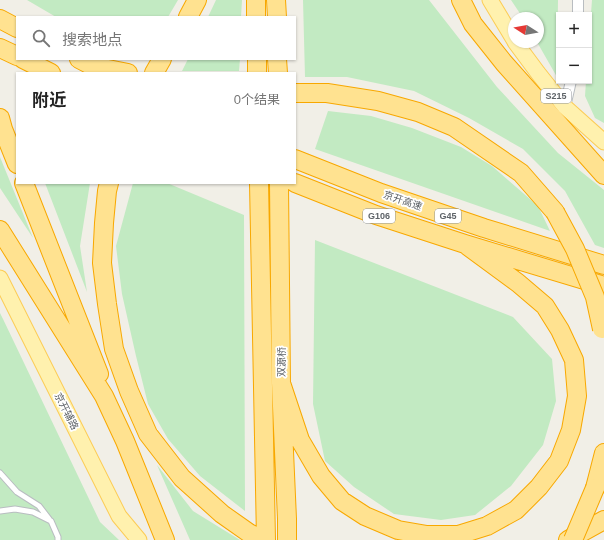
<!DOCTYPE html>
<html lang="zh">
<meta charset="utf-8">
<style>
:root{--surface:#fff;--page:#f6f6f6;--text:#222;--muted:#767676;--line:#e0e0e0}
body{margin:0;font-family:Helvetica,"Noto Sans SC",sans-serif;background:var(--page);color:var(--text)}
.controls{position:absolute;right:12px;top:12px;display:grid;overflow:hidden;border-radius:0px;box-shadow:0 1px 3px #0004}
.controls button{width:36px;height:36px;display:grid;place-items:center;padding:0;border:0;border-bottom:1px solid var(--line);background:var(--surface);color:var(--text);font:20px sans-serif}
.compass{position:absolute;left:508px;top:12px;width:36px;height:36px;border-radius:50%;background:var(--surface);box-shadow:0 1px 3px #0004;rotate:281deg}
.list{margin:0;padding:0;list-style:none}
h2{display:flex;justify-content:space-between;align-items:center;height:52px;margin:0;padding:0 16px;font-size:17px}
h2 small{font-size:13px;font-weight:400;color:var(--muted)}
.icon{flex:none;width:22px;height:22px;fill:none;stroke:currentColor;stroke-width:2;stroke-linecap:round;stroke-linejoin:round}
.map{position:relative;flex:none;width:604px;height:540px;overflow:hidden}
.search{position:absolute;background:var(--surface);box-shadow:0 1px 3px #0004;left:16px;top:16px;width:280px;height:44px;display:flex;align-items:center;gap:10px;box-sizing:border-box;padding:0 14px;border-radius:0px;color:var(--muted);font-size:15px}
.panel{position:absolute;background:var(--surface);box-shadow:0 1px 3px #0004;left:16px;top:72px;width:280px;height:112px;border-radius:0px}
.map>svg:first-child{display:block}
.green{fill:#c2eac2}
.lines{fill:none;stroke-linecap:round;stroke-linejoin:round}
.service-casing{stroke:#b9bdc1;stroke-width:7}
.minor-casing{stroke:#b9bdc1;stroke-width:12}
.primary-casing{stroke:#fccc55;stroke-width:17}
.motorway-casing{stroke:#f8a800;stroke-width:20}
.service{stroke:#fff;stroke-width:5}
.minor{stroke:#fff;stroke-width:10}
.primary{stroke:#fff1ae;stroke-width:15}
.motorway{stroke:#ffe290;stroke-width:18}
.motorway-bridge-casing{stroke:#f8a800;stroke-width:20;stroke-linecap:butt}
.motorway-bridge{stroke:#ffe290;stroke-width:18}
.labels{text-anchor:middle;stroke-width:3.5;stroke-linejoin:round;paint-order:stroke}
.shield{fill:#fff;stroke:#8e9295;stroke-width:1}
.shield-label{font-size:9px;font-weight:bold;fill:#5e6368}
.street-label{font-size:10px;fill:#5e6368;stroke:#fff}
</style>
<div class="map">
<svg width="604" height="540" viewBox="0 0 604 540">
<rect width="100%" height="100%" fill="#f1efe7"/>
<path class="green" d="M27 0H178L168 17H56Z
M216 0H242L241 17H208Z
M303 0H429L497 87 558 153 604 190V248L595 245 565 191 523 149 469 118 414 91 347 77H305Z
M511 0H558L557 77 537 42H538V18H523Z
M592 0H604V123L595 118 585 96 586 81H589V40Z
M188 59H240L239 71H182Z
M328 111 371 116 412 128 461 147 492 166 538 206 550 231 315 149Z
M0 157 33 238 0 188Z
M45 183H90L80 246 87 292Z
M133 183H167L244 215 245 511 200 476 168 439 148 404 136 356 122 294 116 246Z
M315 240 513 317 552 359 556 401 543 445 511 486 475 515 441 520 394 514 354 487 325 461 313 404Z
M0 313 3 319 100 522 119 540H0Z
M157 465 193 511 240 540H190Z"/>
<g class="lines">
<defs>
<path id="service" d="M0 473 17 492 39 506 49 519
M0 511 15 509 33 512 51 521 58 537V540"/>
<path id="minor" d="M578 15V0
M565 107 571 81"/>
<path id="primary" d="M490 0 514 40
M515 42 538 73 565 107 604 142
M0 278 119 516 139 540"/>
<path id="motorway" d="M256 0V17
M276 0 277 17
M461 0 473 24 504 63 604 175
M188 17 197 0
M0 19 17 28
M0 48 17 56
M23 59 51 73
M79 59 104 72
M257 59V73
M277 59 278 73
M93 66 128 73
M154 73 162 59
M295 93H327L378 101 418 112 454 127 521 173 555 212
M0 118 3 129 17 164
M295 159 381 193 484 228 604 265
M24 183 99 374
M109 183 107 191 104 223 102 263 107 304 114 349 129 391 148 434 182 478 222 514 249 533 263 540
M259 183 266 540
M279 183 281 383 287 519V540
M295 183 376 215 465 244 604 286
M0 230 104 396 125 441 165 540
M281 383 300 440 321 476 342 501 365 516 398 530 427 535H458L487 526 516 510 539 487 559 461 571 430 577 396 574 360 560 330 545 306 518 283 465 244
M595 488 604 453
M568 540 604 520"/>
</defs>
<use href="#service" class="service-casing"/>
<use href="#minor" class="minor-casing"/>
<use href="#primary" class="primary-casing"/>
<use href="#motorway" class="motorway-casing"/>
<use href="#service" class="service"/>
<use href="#minor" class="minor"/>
<use href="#primary" class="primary"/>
<use href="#motorway" class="motorway"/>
<defs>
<path id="motorway-bridge" d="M555 212 575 249 595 297 602 329
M573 540 595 488"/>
</defs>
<use href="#motorway-bridge" class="motorway-bridge-casing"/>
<use href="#motorway-bridge" class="motorway-bridge"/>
</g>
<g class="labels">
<g class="shield">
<rect x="541" y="89" width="30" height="14" rx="3"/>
<rect x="363" y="209" width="32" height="14" rx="3"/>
<rect x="435" y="209" width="26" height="14" rx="3"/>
</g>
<g class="shield-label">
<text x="556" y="99">S215</text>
<text x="379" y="219">G106</text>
<text x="448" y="219">G45</text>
</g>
<g class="street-label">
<text transform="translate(403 200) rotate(19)" y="4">京开高速</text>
<text transform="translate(281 362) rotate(-90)" y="4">双源桥</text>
<text transform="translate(67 411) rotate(63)" y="4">京开辅路</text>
</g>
</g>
</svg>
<div class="controls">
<button>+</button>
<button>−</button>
</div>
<svg class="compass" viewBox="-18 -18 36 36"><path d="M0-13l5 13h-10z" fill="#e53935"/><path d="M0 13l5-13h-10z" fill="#767676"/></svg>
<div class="search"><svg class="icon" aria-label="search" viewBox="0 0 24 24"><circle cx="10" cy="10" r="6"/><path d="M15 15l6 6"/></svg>搜索地点</div>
<section class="panel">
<h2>附近<small>0个结果</small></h2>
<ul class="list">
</ul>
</section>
</div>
